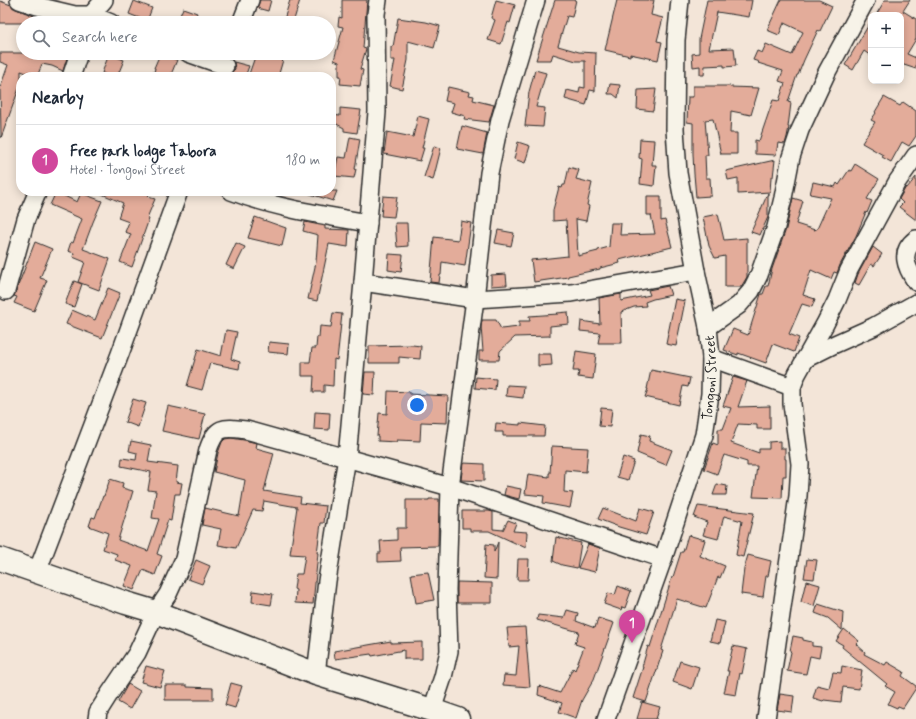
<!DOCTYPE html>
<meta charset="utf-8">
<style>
:root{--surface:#fff;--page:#f6f6f7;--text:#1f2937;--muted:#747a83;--line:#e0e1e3;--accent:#c8321e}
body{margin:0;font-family:Mynerve,sans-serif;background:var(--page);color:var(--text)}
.controls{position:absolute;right:12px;top:12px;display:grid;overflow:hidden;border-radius:8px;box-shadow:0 2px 10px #0003}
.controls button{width:36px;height:36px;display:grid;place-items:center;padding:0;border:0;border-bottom:1px solid var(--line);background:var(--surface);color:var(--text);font:20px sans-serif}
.you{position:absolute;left:417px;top:405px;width:14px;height:14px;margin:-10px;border:3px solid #fff;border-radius:50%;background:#1a73e8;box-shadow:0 0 0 6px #1a73e833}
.badge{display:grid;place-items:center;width:26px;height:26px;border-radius:50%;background:var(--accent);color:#fff;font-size:13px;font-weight:700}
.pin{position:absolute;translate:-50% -33px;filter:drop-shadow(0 1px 2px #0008)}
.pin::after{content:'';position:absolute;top:21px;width:14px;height:12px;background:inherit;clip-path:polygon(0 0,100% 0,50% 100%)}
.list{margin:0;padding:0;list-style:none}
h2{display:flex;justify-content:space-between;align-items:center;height:52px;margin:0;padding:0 16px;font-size:17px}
h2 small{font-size:13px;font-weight:400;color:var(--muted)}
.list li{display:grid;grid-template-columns:26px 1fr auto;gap:12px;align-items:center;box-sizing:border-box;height:72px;padding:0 16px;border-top:1px solid var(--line)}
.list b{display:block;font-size:15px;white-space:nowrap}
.list p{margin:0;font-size:13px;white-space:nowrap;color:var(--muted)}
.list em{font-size:13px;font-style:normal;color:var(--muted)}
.icon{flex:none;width:22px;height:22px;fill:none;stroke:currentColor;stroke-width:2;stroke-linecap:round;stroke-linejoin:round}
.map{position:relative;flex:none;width:916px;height:719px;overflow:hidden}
.search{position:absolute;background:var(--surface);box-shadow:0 2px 10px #0003;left:16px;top:16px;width:320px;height:44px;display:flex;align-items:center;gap:10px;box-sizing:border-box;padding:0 14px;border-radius:22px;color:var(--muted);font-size:15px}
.panel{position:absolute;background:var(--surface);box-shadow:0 2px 10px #0003;left:16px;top:72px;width:320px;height:124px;border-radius:16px}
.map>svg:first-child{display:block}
.building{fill:#e3ac9a;stroke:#2b2b2b}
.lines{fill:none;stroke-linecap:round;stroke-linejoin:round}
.minor-casing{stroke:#2b2b2b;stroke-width:20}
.highway-casing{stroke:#2b2b2b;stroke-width:25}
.minor{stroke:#f7f3e8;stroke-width:17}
.highway{stroke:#f7f3e8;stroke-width:22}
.labels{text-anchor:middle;stroke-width:3;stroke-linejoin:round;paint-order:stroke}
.street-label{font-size:14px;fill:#2b2b2b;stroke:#f7f3e8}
</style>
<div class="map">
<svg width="916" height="719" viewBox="0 0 916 719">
<rect width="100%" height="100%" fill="#f3e5d8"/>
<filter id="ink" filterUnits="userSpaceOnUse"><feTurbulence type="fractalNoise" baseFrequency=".025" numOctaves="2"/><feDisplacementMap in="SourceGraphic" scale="8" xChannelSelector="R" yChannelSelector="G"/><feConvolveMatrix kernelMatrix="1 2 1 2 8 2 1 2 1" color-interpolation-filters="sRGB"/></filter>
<g filter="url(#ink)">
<path class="building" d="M260 0H271L268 11 257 8Z
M290 0H300L293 23H283Z
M342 0H367L363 48 366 49 360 69 363 70 360 86 340 84 341 76H339V62L334 60 343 27 338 26 339 17 342 18Z
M496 0 515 5 510 23 508 22 501 44 488 40 495 20 491 18Z
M555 0H576L572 17 567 16 558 46 579 52 596 53 595 91 590 90 586 105 565 99 567 90 579 93 580 87 585 88V61H576L553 54 551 60H536Z
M617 0H654L651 15 663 18 657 41 662 42 658 60 630 54V56L605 50Z
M707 0H752L749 17 717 12 709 49 734 48 736 66 724 67V65L705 66 704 75H700V66L693 67 692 54 699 53V39Z
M781 0H819L832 6 820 31 818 30 804 60 798 75H797L788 102 791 103 788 127H789L787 137 785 144 778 143 776 155 755 154V140L759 141 773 100 779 101 785 83 779 81 783 71 758 63 759 62 753 60 757 51 762 53 766 44 792 55 803 32 784 23 779 35 767 30Z
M885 0H910L903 11 916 19V39L907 54 916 58V69L901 64V15H876Z
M0 1 11 5 16 9 34 16 49 19 48 23H0Z
M134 1 152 8 147 21 129 14Z
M183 8 197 13 193 23H177Z
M398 18 426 22 440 26 434 48 408 41V60L402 89 390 86 395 60H391V47H393Z
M871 21V56L864 51 853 70 845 65Z
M0 53H62L68 55 63 71 52 66 42 64 37 77 21 71V83L1 138 0 88 8 65 0 62Z
M257 53H285L278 77H255L249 74 255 57H256Z
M109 54 124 60 117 77H113L102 73Z
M160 54 177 60 170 77H153L155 68H154Z
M234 62 249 66 245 77H229L230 74 235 69Z
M535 70 546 73 536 107 545 108 543 127 525 126 529 92Z
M610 84 620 85 618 98 613 94H608Z
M693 86H730V87L759 88 751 115 731 111 730 133H737V154H721L713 119 705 120 708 155H705L706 178H710L711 196 696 197 694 174 693 154V123L687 122 688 97H693Z
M448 87 470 92 469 95 474 96 473 100 494 105 489 122 464 119 465 116 451 112 454 103 445 101Z
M656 89 653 111 637 109 638 90Z
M884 97 900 106 903 102 916 111V136L909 146 902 142 891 162 882 157 883 155 862 143 875 122 871 120 876 113 875 112Z
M340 108 361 110 357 133 344 131V128L331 121V115L340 116Z
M418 116 429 119 422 148H424L420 161 384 154 387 132 413 137Z
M462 126 487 133 483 154 457 149Z
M350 137 360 139 355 169H356L354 178 334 176 338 157 346 158Z
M640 139 654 140 652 165H656L654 186 640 184 642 159 639 158Z
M518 142 530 146 525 163 514 159Z
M434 146 441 148 433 180 424 177Z
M775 160 773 177H771L770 192 738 194V178L728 180 726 171Z
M855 164 879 179 867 199 872 201 867 213 866 212 856 236 840 265 837 273 834 272 831 279 811 270 803 295 815 299 812 307 802 304 789 334 799 338 794 352 773 344 766 363 738 353V355L724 350 733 329 748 335 761 294H763L766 286H768L772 269 786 229 793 198 803 201 796 224 815 230 816 229H817L831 198 810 194 813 182 835 187 837 183 839 185 849 170 851 171Z
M569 167 579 170 576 179 592 183 587 205 589 206 586 221 576 219 578 256 598 251V250L609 247 611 223H621L620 235 655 234 651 215H647V196H661V221L665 220 672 247 619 260 620 263 600 268V269L568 276V277L534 282 531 260 568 256 566 220 553 221V210L559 187 562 188 563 185H565Z
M916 177V220L899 207 903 203 899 199 906 187 907 188Z
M95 191H150L148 197 155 199 147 218 149 219 132 267 120 262 131 234 125 232 129 222 118 218 123 203Z
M307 191H337L333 201 307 193Z
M56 192 77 202 81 193 102 201 93 222 83 249 110 259 99 290 78 282 85 262 73 257 74 253 68 251 71 242 73 243 82 219 50 205Z
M768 193V217L760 235 751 232Z
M383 196 397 197 394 217 381 216Z
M718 214 724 240 747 238V277L741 287H725V256L715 258 709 246 703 217Z
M255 217 286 228 282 246 248 238Z
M461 221 471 223 465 266 442 262 441 275H440L439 283 430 282 434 237 458 240Z
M305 222 325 226V229L349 230 348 247 329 244 317 301 308 299 316 262 318 235 303 231Z
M395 223H407L408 246 397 247Z
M498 230 514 233 511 246 495 243Z
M35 242 52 249 40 278 47 280 34 311 14 303 17 297 14 296Z
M236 243 245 247 234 269 226 265Z
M873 247 882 254 874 266 871 264 859 285 855 283 858 274Z
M389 254 403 255 401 272 388 270Z
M506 274 507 285 491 286V275Z
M74 281 82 284 74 307 65 304Z
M668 286 671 295 653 299 645 302 646 306 634 307 621 312 622 343H598L600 333 580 331 581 321 600 324 599 298 621 294V301L650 295 648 290Z
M108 288 120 293 102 338 66 324 72 310 95 320Z
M675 299 685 301 676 346 666 344Z
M568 312 569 324 550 326V336L515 337 500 351 499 360H479V351H483L481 327 482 320H496L501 329 519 327V321H530L529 316 558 314 557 313Z
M333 313 342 314 337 360 334 359 333 386 324 385V392H313L314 376H302V362H310L312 348H316L317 337H319L320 326 331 327Z
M226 330 237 332 231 359 240 362 239 369 210 363 202 390 187 386 198 349 221 356Z
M269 342 289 344 288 354 268 352Z
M412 345 421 346 420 359 399 357V363H369V346Z
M576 351 596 354 593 379 578 377 579 371H573Z
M538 354H551L552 365 538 366Z
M651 370 690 378 688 387 683 386 679 405 645 397 648 389H647Z
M365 372H375L374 395 363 394Z
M476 377 496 379 495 390 475 388Z
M733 377 747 381 738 407 770 406V429H757V425L738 424 731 443 759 453V449H769V442L780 441V448H785V459H786V476H783L782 498 753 497 757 466H747V462L724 455 717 474 704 469 713 443 718 445V429H723L731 408 723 406Z
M507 385 524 386 523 398 506 396Z
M388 391 410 392V394L448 396 447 423 421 422 420 441 397 440V442L378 441V436H377L379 413 387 414Z
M133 399 146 403 138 427 125 422Z
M168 406 205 414 199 439 162 431Z
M601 408 612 409 610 427 599 426Z
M315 412 330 413 329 430 314 429Z
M496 423 520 425V423L545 426 544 436H503V432H495Z
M641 434 650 436 649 441 672 450 666 465 637 453Z
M231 438 244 440 257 443 256 448 274 453 264 491 301 497 300 503 326 506 324 523H321L317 553H318L313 604 295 603 296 590 294 589 296 574H302L305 555 290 554 297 507 264 501 262 511 253 510 236 548 218 545 221 529 202 525 205 508 239 516 245 480 214 472 218 453 222 442 225 439Z
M131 441 151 445 148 462 178 466 176 482 182 483 180 494H175L171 521 168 520 157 554 162 556 155 575 143 570 134 590 124 586 132 566 115 560 117 554 103 549 108 533 89 526 92 517 95 518 103 496H104L110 479 123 483 122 488 133 491 118 540 148 551 159 519 152 518 156 491 148 490 151 472 121 466 122 458 136 460 137 453 129 451Z
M552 446 588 448 586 472 565 470 564 492 573 493 570 508 543 503 544 496 525 494 528 474 549 477V473H550Z
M623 457 634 461 628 480 617 477Z
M463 463 484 464V481L461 480Z
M717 484 727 486 726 495H713Z
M506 486 521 489 519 499 504 495Z
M429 499H439L438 546 400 547 401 561 378 562V553H381L380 541 397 540V528H406V500H429Z
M698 506 754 513 743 557 736 555 742 521 724 516 718 539 703 535 707 522 694 517Z
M603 508 636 521 640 508 654 512 646 535 619 527 598 519Z
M462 511H489L493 512V529L503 530 508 520 516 523 513 531 527 532 526 548 489 531H470V528H462Z
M688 535 705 540 700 556 725 566 720 578 718 577 706 608 677 599 661 650 663 651 646 702 633 698 643 667H642L648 646 650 647 672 577H673L681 552H683Z
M556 537 581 543 577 568 562 565 553 561Z
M498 542 497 579 484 578 486 544 494 545V552Z
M588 544 600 548 595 572 578 568Z
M748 555 771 561 768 576H766L763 597 741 594 744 569Z
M518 559H529L528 580H517Z
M807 559 817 560 814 579 804 578Z
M196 560 210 566 202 584 188 579Z
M428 572 434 600 416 603 411 574Z
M806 581 820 585 814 606 801 602Z
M457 582 492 583V603H457Z
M618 586 631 591 625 608 622 607 621 610 604 604 608 593 615 595Z
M253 591 273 594 271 605 252 602Z
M818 604 843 612 842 630 828 618 815 613Z
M567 610 578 613 576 621 595 628 598 618 614 623 594 679 582 700 576 718 559 712 562 703 538 695 539 686 560 693 573 668 575 670 584 647 575 644 579 632 537 620 538 615 564 618Z
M715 620 725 622 720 643 710 641Z
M525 627 530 687 503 685 504 675 516 676 519 646 509 647 507 628Z
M844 629 859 641 856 644 865 652 864 654 885 665 887 662 904 672 902 676 916 686V688L903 708 898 706 897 708 888 704 895 692 885 686 887 684 842 647 843 645 836 641Z
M793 636 803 638V640L812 642V646L821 647 819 658 810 656 806 674 787 671 791 652 790 651Z
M391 641V643L422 642V659H404V650L372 656 371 654 335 659 334 651Z
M733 646 747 649 742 674 740 673 736 695 724 693 729 671H727Z
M680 661 699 667 692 689 673 682Z
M146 666 165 671 160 687 141 682Z
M842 666 862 670 859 689 843 687 841 702 824 700 823 701 813 698 817 685 829 688 833 672 841 673Z
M231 683 242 686 235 708 225 705Z
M128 684 140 691 130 709 118 702Z
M165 685H187V687L213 688V700H165Z
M780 694 794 696 792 712 777 710Z
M642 702 660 707 656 719H637Z"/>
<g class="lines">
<defs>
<g id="minor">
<path d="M19 0 37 6 75 15H91L111 23"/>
<path d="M88 23 91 15 104 0"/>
<path d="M241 23 250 0"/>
<path d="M188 53 225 66"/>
<path d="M71 77 79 53"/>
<path d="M231 191C275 208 322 215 368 223"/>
<path d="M916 239C899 252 906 267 916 282"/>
<path d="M363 282 475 299 571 293 696 271"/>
<path d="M6 291 26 219 38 191"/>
<path d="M708 327 739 305 751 291 759 275 776 227 783 198 791 157 800 130 827 72 866 0"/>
<path d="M711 358 792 387"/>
<path d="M805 359 835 344 873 327 916 303"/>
<path d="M37 572 120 354 179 191"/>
<path d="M316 674 327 581 339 505 347 458 363 282 377 112 376 14 378 0"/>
<path d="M432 710 443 677 449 651 447 590 450 487 475 299 489 173 500 120 536 0"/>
<path d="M97 719 98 712 110 693 137 653 156 612 168 594 184 559 208 450C216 426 223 427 246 430L450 487 663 559"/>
<path id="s1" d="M606 719 663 559 704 435 710 394 711 358 708 327 696 271 678 173 675 129 676 40 680 0"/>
<path d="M766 719 798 496 800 464 792 404V387L797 374 825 324 837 300 849 270 897 182 916 155"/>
</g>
<path id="highway" d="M0 559 126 603 156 612 316 674 432 710 458 719"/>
</defs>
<use href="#minor" class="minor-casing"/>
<use href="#highway" class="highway-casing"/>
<use href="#minor" class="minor"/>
<use href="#highway" class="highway"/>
</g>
</g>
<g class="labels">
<g class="street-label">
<text dy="5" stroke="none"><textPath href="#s1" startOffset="358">Tongoni Street</textPath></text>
</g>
</g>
</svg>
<div class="controls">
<button>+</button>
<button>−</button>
</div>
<div class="you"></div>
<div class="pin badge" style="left:632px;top:643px;background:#d1479c">1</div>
<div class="search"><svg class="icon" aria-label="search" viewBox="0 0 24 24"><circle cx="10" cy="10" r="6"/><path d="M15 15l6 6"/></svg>Search here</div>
<section class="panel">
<h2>Nearby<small></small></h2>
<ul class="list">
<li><span class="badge" style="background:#d1479c">1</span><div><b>Free park lodge Tabora</b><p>Hotel · Tongoni Street</p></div><em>180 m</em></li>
</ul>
</section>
</div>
